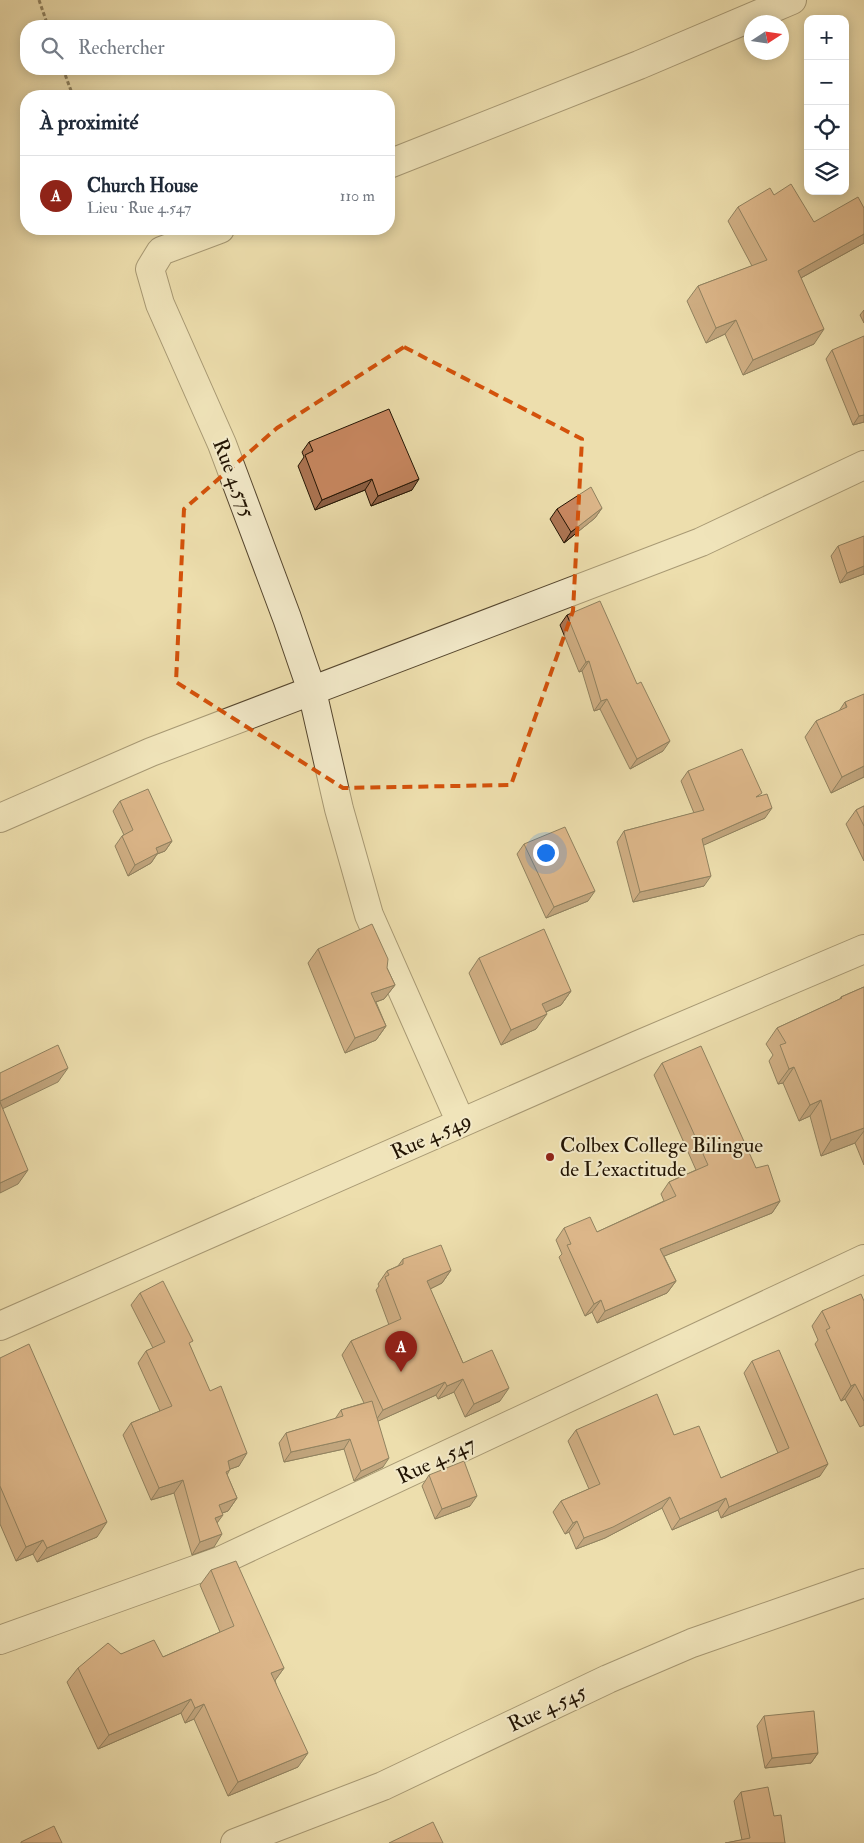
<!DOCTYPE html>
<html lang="fr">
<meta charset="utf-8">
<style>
:root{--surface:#fff;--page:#f6f6f7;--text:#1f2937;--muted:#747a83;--line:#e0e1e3;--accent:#8f2418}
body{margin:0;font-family:"IM FELL Double Pica",serif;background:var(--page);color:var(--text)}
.controls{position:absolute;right:15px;top:15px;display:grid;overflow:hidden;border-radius:10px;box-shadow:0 2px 12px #0003}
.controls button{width:45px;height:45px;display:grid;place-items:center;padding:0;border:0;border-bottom:1px solid var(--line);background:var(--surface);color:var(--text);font:25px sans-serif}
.compass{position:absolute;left:744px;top:15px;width:45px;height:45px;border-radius:50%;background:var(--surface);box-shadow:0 2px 12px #0003;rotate:78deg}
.you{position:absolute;left:545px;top:852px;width:18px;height:18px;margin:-12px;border:4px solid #fff;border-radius:50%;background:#1a73e8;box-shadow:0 0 0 8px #1a73e833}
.badge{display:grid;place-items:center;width:32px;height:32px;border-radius:50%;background:var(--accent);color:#fff;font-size:16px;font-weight:700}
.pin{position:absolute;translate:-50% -41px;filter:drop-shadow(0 1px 2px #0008)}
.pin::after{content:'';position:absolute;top:26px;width:18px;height:15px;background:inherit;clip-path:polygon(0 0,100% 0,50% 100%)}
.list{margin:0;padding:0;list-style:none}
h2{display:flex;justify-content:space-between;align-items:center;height:65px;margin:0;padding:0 20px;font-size:21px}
h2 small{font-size:16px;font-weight:400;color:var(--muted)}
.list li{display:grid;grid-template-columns:32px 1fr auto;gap:15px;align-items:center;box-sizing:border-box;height:80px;padding:0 20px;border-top:1px solid var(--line)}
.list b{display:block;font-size:19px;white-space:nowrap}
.list p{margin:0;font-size:16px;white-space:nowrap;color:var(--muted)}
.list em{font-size:16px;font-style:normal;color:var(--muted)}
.icon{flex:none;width:28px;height:28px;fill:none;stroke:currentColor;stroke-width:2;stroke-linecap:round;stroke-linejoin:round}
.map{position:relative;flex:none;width:864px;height:1843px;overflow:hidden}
.search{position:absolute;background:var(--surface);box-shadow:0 2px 12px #0003;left:20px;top:20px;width:375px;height:55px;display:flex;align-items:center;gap:12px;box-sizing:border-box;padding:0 18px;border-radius:20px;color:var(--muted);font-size:19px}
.panel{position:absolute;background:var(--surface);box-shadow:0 2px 12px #0003;left:20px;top:90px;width:375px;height:145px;border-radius:20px}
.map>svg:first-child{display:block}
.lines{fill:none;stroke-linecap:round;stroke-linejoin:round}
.minor-casing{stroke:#55462e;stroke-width:30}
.path{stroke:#221403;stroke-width:3;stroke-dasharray:4 2.5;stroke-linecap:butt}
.minor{stroke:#f3eaca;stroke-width:28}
.wall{fill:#ad7553;stroke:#221403}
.shaded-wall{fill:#8d5f44;stroke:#221403}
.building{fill:#c98861;stroke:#221403}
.marked{fill:none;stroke:#d4520b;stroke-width:4;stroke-dasharray:10 6;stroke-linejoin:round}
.poi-dot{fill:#8f2418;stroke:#f3eaca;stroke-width:2}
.labels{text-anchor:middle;stroke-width:4;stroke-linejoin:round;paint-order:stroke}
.street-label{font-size:21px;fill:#221403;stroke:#f3eaca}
.poi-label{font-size:21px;fill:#221403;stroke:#f3eaca;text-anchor:start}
</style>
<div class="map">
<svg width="864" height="1843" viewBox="0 0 864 1843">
<rect width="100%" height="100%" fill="#eddead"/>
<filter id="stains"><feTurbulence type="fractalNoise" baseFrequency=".004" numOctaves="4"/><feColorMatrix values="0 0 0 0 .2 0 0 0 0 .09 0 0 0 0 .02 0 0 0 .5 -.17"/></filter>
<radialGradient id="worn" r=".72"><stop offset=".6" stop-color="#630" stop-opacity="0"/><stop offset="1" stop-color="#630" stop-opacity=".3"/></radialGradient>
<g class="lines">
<defs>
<path id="minor" d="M389 164 639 65 792 0
M220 229 161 251 150 269 160 304 222 444 287 618 312 691 339 809 369 915 461 1123
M0 818 151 752 701 542 864 465
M0 1326 638 1045 864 949
M0 1640 220 1561 864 1259
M235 1843 383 1786 608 1679 692 1643 864 1583"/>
</defs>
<use href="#minor" class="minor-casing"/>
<path class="path" d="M39 0 48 26
M63 69 73 96"/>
<use href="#minor" class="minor"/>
</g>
<path class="wall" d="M774 195 814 222 864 208V243L801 278 814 344 743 375 725 334 706 343 687 301 698 286 752 266 728 221 738 207Z
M864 310V323L860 315Z
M832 350 864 422 853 425 826 359Z
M309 442 412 490 371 506 365 490 315 510 298 466 304 457 302 452Z
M602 508 595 518 564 543 550 519 557 509Z
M838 546 864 574 840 583 831 556Z
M567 615 663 751 630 769 600 709 594 711 582 671 579 672 560 625Z
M845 702 864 777 831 793 805 737 816 721 839 711Z
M688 771 759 796 765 818 703 845 704 886 633 902 617 842 624 831 694 813 681 781Z
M120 801 172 841 165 851 157 854 151 863 128 876 115 846 122 836 124 835 113 811Z
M864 806V861L846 824 856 810Z
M524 844 588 901 546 918 517 854Z
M318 949 387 968 395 985 384 999 376 1002 386 1026 376 1040 345 1053 308 963Z
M479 958 571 991 561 1005 546 1012 536 1029 501 1045 469 973Z
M864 987V1165L855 1143 821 1156 810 1116 799 1121 783 1083 778 1084 769 1061 773 1055 766 1044 777 1028 840 999 841 997Z
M662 1063 756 1168 780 1201 772 1213 664 1256 676 1281 667 1293 597 1323 592 1312 585 1316 559 1257 562 1254 556 1240 564 1228 597 1232 664 1201 661 1194 669 1182 696 1170 654 1075Z
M403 1259 451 1270 442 1283 430 1289 463 1363 500 1401 465 1417 454 1392 438 1399 436 1395 378 1421 383 1467 354 1481 344 1449 284 1462 279 1443 286 1433 335 1419 341 1410 364 1403 342 1355 351 1341 389 1325 376 1290 379 1286 378 1284 387 1271 398 1266Z
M140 1293 190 1346 239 1466 230 1469 227 1475 237 1498 228 1511 222 1513 217 1523 214 1547 192 1555 174 1493 151 1500 123 1435 131 1423 160 1411 138 1363 146 1351 153 1348 131 1305Z
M864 1301V1425L860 1427 845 1399 841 1401 815 1344 818 1340 812 1326 822 1311Z
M0 1358 97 1537 37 1562 33 1554 16 1561 0 1524Z
M752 1361 820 1476 721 1518 718 1510 672 1530 662 1508 605 1538 576 1549 569 1532 565 1534 553 1512 561 1501 589 1489 568 1441 576 1430 674 1435 721 1478 778 1453 744 1373Z
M429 1475 470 1506 435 1519 422 1486Z
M211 1570 284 1668 275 1680 298 1767 228 1796 194 1719 185 1723 181 1713 98 1749 67 1682 78 1668 121 1654 163 1657 220 1632 200 1585Z
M764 1716 818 1753 811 1763 765 1768 757 1726Z
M741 1792 774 1816 785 1843H725L742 1840 734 1801Z"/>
<path class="shaded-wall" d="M864 234V243L788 285 798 271Z
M736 320 725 334 706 343 716 328Z
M824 329 814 344 743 375 753 360Z
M864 415V422L853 425 859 416Z
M372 479 365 490 315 510 322 500Z
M419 479 412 490 371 506 378 496Z
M602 508 595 518 564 543 571 532Z
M864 566V574L840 583 847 573Z
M589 661 582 671 579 672 586 662Z
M607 699 600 709 594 711 601 701Z
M670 741 663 751 630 769 637 759Z
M864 766V777L831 793 842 777Z
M772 808 765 818 695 849 702 839Z
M172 841 165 851 157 854 151 863 128 876 135 865 156 848Z
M711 876 704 886 633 902 640 892Z
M595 891 588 901 546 918 554 907Z
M395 985 384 999 361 1007 371 993Z
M571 991 561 1005 532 1018 542 1004Z
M547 1014 536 1029 501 1045 511 1030Z
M386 1026 376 1040 345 1053 355 1038Z
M794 1067 783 1083 778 1084 789 1069Z
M68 1068 58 1082 0 1110V1101Z
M821 1100 810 1116 799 1121 810 1105Z
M864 1128V1131L855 1143 821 1156 831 1140Z
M28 1170 18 1184 0 1193V1183Z
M780 1201 772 1213 652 1261 660 1249Z
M451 1270 442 1283 418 1295 427 1281Z
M676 1281 667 1293 597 1323 605 1311Z
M601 1300 592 1312 585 1316 594 1304Z
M463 1379 454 1392 438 1399 447 1386Z
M445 1382 436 1395 374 1423 383 1410Z
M855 1384 845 1399 841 1401 851 1386Z
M509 1388 500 1401 465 1417 474 1404Z
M350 1439 344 1449 284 1462 291 1452Z
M247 1453 239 1466 219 1473 228 1461Z
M389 1458 383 1467 354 1481 361 1471Z
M828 1464 820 1476 721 1518 729 1507Z
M183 1480 174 1493 151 1500 159 1488Z
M477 1496 470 1506 435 1519 442 1509Z
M670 1497 662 1508 605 1538 576 1549 584 1538Z
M237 1498 228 1511 211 1517 219 1505Z
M726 1498 718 1510 672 1530 680 1519Z
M223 1515 214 1527 215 1518Z
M577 1521 569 1532 565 1534 573 1523Z
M107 1522 97 1537 37 1562 47 1548Z
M222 1534 214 1547 192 1555 200 1542Z
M43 1540 33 1554 16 1561 26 1547Z
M284 1668 274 1682 271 1673Z
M191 1699 181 1713 98 1749 109 1735Z
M204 1704 194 1719 185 1723 195 1708Z
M308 1753 298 1767 228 1796 238 1782Z
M818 1753 811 1763 765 1768 772 1758Z"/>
<path class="building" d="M791 184 814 222 858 197 864 208V234L798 271 824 329 753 360 736 320 716 328 698 286 767 260 738 207 770 188 774 195Z
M864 336V415L859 416 832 350Z
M389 409 419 479 378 496 372 479 322 500 305 455 313 451 309 442Z
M591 487 602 508 571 532 557 509Z
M864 536V566L847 573 838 546Z
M600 601 637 684 641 682 670 741 637 759 607 699 601 701 589 661 586 662 567 615Z
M864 694V766L842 777 816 721 847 707 845 702Z
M742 749 762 793 756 797 767 794 772 808 702 839 711 876 640 892 624 831 704 810 688 771Z
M148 789 172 841 156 848 158 853 135 865 122 836 133 830 120 801Z
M864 806V826L856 810Z
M565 827 595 891 554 907 524 844Z
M372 924 388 959 387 968 395 985 371 993 386 1026 355 1038 318 949Z
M544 929 571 991 542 1004 547 1014 511 1030 479 958Z
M864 987V1128L831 1140 821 1100 810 1105 794 1067 789 1069 780 1045 786 1043 777 1028 842 998 841 997Z
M58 1045 68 1068 0 1101V1073Z
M701 1046 756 1168 768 1165 780 1201 660 1249 676 1281 605 1311 601 1300 594 1304 567 1245 571 1244 564 1228 590 1217 597 1232 676 1196 669 1182 708 1165 662 1063Z
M0 1102 28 1170 0 1183Z
M441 1245 451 1270 427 1281 463 1363 492 1350 509 1388 474 1404 463 1379 447 1386 445 1382 383 1410 351 1341 401 1319 385 1277 389 1275 387 1271 403 1264V1259Z
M163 1281 193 1341 189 1343 210 1391 221 1386 247 1453 228 1461 230 1470 226 1472 237 1498 219 1505 223 1515 215 1518 222 1534 200 1542 183 1480 159 1488 131 1423 172 1406 146 1351 165 1342 140 1293Z
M861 1294 864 1301V1401L855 1384 851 1386 826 1330 830 1328 822 1311Z
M29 1344 107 1522 47 1548 43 1540 26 1547 0 1486V1358Z
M779 1350 828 1464 729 1507 726 1498 680 1519 670 1497 613 1527 584 1538 577 1521 573 1523 561 1501 600 1484 576 1430 657 1394 674 1435 699 1426 721 1478 789 1448 752 1361Z
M372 1401 389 1458 361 1471 350 1439 291 1452 286 1433 343 1416 341 1410Z
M464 1461 477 1496 442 1509 429 1475Z
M236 1561 284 1668 271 1673 308 1753 238 1782 204 1704 195 1708 191 1699 109 1735 78 1668 108 1643 121 1654 154 1640 163 1657 234 1626 211 1570Z
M814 1711 818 1753 772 1758 764 1716Z
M768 1787 774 1816 781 1815 785 1843H726L750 1838 741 1792Z
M433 1822 443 1843H389Z
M54 1826 62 1843H21V1842Z"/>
<path d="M0 0H864V1843H0ZM404 347 582 439 573 611 511 785 343 788 176 682 184 509 277 428Z" fill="#eddead" fill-opacity=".55" fill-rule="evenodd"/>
<path class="marked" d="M404 347 582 439 573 611 511 785 343 788 176 682 184 509 277 428Z"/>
<circle class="poi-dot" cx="550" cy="1157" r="5"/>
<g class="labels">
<g class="street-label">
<text transform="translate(234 478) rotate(69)" y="7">Rue 4.575</text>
<text transform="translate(431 1136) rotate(-24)" y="7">Rue 4.549</text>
<text transform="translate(436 1460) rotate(-25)" y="7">Rue 4.547</text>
<text transform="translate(547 1708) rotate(-25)" y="7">Rue 4.545</text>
</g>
<g class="poi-label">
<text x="560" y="1152">Colbex College Bilingue<tspan x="560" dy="24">de L'exactitude</tspan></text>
</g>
</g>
<rect width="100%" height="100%" filter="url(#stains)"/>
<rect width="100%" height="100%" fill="url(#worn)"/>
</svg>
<div class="controls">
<button>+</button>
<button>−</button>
<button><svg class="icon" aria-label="locate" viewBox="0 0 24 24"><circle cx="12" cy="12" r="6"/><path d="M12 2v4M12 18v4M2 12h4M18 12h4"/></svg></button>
<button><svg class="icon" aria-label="layers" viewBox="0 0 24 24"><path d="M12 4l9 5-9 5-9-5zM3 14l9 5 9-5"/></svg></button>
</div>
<svg class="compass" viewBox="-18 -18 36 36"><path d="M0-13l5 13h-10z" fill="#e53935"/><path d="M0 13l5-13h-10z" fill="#747a83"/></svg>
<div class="you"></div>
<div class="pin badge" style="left:401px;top:1372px">A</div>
<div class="search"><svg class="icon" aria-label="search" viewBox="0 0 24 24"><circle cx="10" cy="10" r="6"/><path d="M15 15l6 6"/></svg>Rechercher</div>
<section class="panel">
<h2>À proximité<small></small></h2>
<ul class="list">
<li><span class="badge">A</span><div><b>Church House</b><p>Lieu · Rue 4.547</p></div><em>110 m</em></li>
</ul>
</section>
</div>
